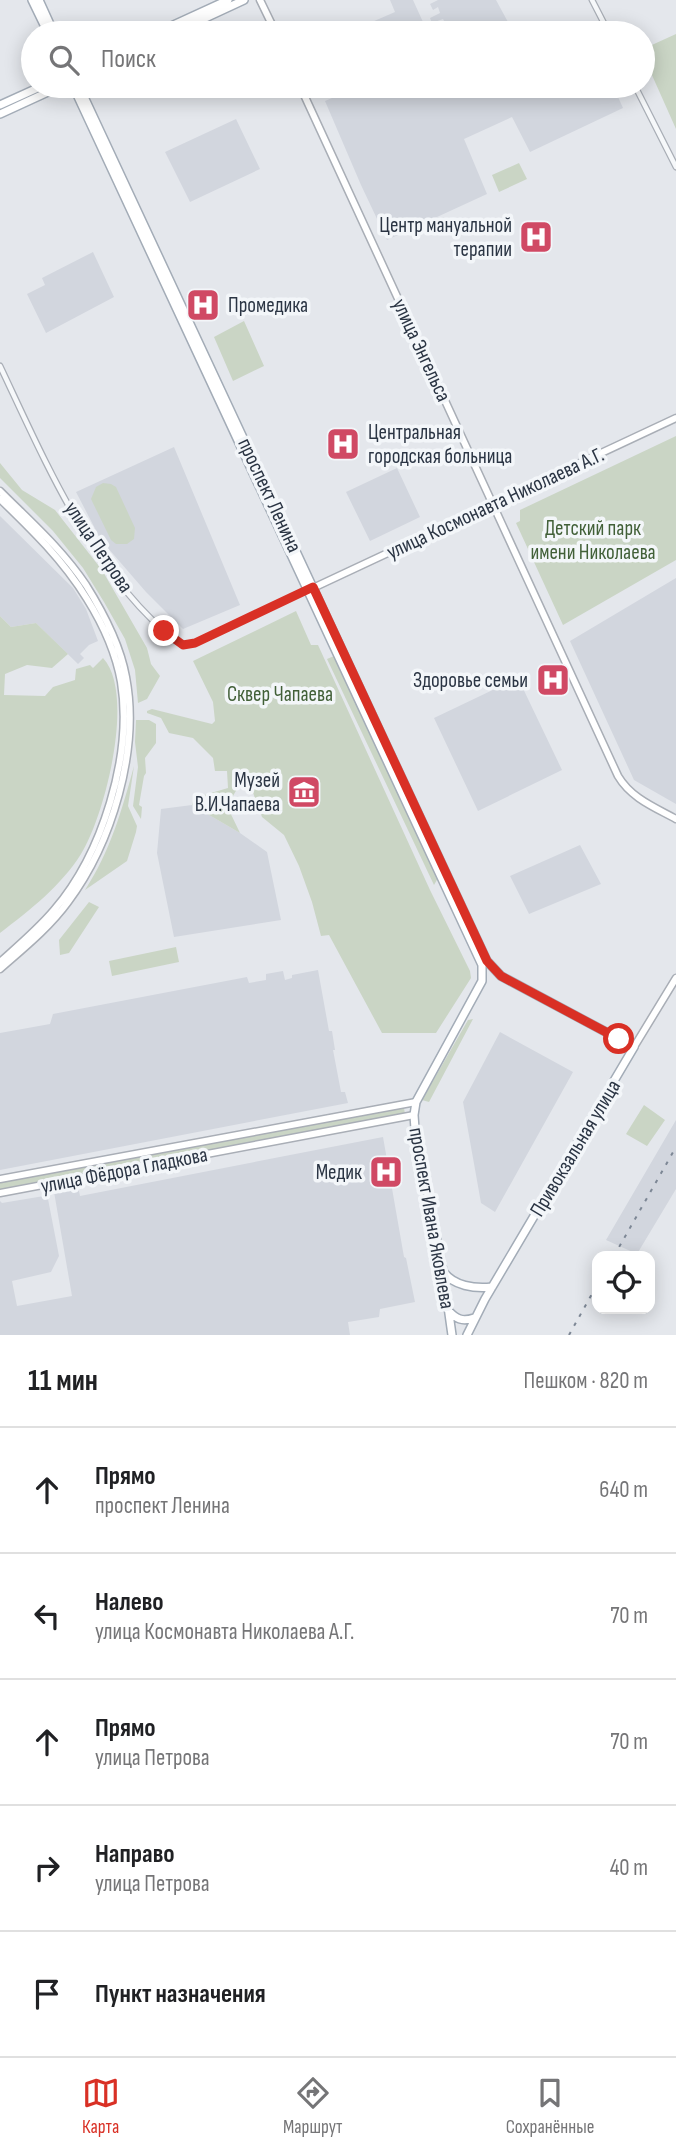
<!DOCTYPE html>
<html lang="ru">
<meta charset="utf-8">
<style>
:root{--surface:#fff;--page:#f2f2f2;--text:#202124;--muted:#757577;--line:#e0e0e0;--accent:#d93025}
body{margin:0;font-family:"Sofia Sans Condensed",sans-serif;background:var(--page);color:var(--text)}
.controls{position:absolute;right:21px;bottom:21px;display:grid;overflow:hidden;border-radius:14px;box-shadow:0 4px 18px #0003}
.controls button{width:63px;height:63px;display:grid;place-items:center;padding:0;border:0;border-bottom:2px solid var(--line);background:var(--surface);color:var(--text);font:35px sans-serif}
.stop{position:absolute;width:21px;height:21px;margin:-16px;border:5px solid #d93025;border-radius:50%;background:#fff}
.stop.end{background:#d93025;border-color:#fff;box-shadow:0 2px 7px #0008}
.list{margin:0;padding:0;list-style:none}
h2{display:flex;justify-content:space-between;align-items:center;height:91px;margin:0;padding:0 28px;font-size:30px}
h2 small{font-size:23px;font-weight:400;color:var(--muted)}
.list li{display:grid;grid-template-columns:46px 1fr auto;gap:21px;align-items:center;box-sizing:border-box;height:126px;padding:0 28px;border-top:2px solid var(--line)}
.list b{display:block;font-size:26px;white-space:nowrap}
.list p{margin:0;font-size:23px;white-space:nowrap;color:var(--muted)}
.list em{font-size:23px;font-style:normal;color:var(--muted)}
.icon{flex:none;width:38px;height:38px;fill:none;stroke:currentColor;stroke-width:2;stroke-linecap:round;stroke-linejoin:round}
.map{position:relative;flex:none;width:676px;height:1335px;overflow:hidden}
.search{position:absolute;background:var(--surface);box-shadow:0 4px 18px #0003;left:21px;right:21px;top:21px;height:77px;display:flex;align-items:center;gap:18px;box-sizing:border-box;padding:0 24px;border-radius:38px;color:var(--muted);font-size:26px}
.sheet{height:721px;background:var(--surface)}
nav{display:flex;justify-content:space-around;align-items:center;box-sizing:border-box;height:98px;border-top:2px solid var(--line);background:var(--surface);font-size:19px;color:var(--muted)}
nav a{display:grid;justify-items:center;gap:4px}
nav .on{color:var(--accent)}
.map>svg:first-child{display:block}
.built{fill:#d2d6de}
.green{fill:#cad5c5}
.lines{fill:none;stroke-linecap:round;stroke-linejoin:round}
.street-casing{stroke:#a9aeb6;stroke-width:7}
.secondary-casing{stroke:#a9aeb6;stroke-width:9}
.primary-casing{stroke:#a3acb7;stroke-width:10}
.street{stroke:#f6f8fa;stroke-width:4.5}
.secondary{stroke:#fff;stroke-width:6}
.primary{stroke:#fff;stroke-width:7}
.rail{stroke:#7d8795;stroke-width:2;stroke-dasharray:3.5 7;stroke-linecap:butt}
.route{stroke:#d93025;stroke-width:9}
.labels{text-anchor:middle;stroke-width:7;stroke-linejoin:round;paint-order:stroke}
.poi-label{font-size:21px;fill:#2b3544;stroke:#f3f6f9;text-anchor:end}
.street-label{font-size:21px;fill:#2b3544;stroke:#f3f6f9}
.park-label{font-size:21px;fill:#426038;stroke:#f3f6f9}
</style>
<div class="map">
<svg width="676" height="1335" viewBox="0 0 676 1335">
<rect width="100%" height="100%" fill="#e4e7ec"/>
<path class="built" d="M390 0H413L428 33H369L365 25 395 12Z
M438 0H496L514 33H434L447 27 443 19 432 23 430 18 440 13 438 7 433 10 430 4Z
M360 86H613L623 108 530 152 512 117 464 139 487 194 387 240 361 185 325 101Z
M236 119 260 169 190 202 165 152Z
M93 252 114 297 46 333 27 294 45 285 42 278Z
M174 447 240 605 183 629 146 592 101 540 76 492Z
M397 468 420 517 370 541 346 492Z
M0 516 73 588 86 609 98 641 89 645 80 654 84 658 78 664 36 623 11 627 0 616Z
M676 578V804L634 780 570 641Z
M518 678 562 770 478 811 434 718Z
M192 805 240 833 267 852 281 920 174 937 157 853 161 809Z
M580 845 601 884 529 914 510 876Z
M318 970 329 1031H332L335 1050H333L341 1092H345L348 1103 0 1170V1033L50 1024 53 1014 247 977 249 983 266 980V974L283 971 285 980 292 978V975Z
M500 1032 573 1072 495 1212 481 1203 463 1102Z
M676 1120V1189L637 1254 606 1240Z
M383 1137 404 1257 406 1258 415 1302 380 1309 379 1317 348 1322 350 1335H0V1201L2 1203 44 1196 48 1199 59 1256 51 1272 12 1281 17 1306 72 1296 53 1186 77 1182 80 1196Z"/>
<path class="green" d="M676 34V129L643 55V49Z
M519 163 527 179 499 192 492 175Z
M244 321 264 366 233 381 214 337Z
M676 436V560L563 625 516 523 520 521V510Z
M0 463 22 490 55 510 102 570 147 648 151 664 160 676 147 699 138 703 135 670 125 639 104 602 83 568 53 531 0 478Z
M103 483 111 484 116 487 135 528 134 539 127 544H116L111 540 91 499 96 487Z
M296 611 311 645H318L430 890 470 971 471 978 436 1033H382L329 935 321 936 312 902 299 866 284 835 262 817 252 790 240 784 227 806 240 833 192 805 194 798 228 788 227 771H215L213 758 193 738 169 733 161 718 147 713V711L152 709 212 724 215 721 213 702 193 661Z
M0 616 11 627 36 623 68 654 52 668 27 665 5 674 4 695 45 696 53 687 75 680 76 669 90 665 93 668 103 658C136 693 105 816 81 854 61 886 30 910 0 933Z
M334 656 438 878 434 885 327 659Z
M136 720H149L156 724V743L145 758 146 773 144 776 139 805 142 807 141 819 133 806 138 767 135 742Z
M134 766 128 806 137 826 136 832 127 861 85 890C110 852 122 810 134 766Z
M89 902 99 907 69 953 60 955 59 940Z
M176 947 179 962 112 976 109 961Z
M473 1019 429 1102 422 1100 468 1020Z
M644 1105 665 1120 647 1146 626 1134Z
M404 1108 405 1114 0 1192V1182Z"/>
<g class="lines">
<defs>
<path id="street" d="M592 0 609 33
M635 86 676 167
M0 366C45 461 92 574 176 641L183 644 195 643 307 590"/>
<path id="secondary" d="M260 0 276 33
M300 86 618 776C631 798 654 807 676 819
M0 491C30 521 62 549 86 585 103 612 120 644 126 677 140 750 112 843 68 902 49 928 24 948 0 969
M0 499C32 530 63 560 87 599 102 623 116 654 121 682 133 756 102 854 54 910 38 929 19 945 0 962
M313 588 676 418
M634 1047 676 978
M0 1179 416 1102
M0 1193 414 1115"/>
<path id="primary" d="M32 0 48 33
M39 0 54 33
M156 33 228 0
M173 33 244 0
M73 86 482 965V981L416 1102 414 1115 415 1129 443 1271 452 1335
M79 86 487 961 501 976 634 1047 485 1299 467 1335
M0 105 42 86
M0 114 61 86
M443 1271C453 1286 475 1289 492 1287
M448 1310C456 1319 462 1322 474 1318"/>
</defs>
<use href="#street" class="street-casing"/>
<use href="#secondary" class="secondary-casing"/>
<use href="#primary" class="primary-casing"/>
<use href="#street" class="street"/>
<use href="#secondary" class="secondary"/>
<use href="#primary" class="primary"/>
<path class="rail" d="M614 1256 676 1147
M569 1335 597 1285"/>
</g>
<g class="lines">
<path class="route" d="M164 631 183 645 195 643 313 587 487 961 501 976 619 1039"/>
</g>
<defs>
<symbol id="hospital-square" viewBox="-11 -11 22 22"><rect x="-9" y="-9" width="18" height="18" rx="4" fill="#d04964" stroke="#f3f6f9"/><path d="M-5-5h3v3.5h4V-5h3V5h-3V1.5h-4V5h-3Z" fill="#fff"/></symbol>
<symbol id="museum-square" viewBox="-11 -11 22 22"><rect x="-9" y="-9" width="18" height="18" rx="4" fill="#d04964" stroke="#f3f6f9"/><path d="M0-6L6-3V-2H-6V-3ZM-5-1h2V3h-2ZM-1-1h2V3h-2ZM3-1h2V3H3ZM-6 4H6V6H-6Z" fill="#fff"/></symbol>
</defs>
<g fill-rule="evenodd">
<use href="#hospital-square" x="517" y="218" width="38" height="38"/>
<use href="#hospital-square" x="184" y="286" width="38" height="38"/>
<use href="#hospital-square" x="324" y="425" width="38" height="38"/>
<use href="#hospital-square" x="534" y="661" width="38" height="38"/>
<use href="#museum-square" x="285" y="773" width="38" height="38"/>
<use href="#hospital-square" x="367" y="1153" width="38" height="38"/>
</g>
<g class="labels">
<g class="poi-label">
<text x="512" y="232">Центр мануальной<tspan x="512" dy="24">терапии</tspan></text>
<text x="228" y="312" text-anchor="start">Промедика</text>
<text x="368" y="439" text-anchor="start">Центральная<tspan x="368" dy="24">городская больница</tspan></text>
<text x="528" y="687">Здоровье семьи</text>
<text x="280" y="787">Музей<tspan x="280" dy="24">В.И.Чапаева</tspan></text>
<text x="362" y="1179">Медик</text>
</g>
<g class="street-label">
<text transform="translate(422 350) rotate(65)" y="7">улица Энгельса</text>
<text transform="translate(270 495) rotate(65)" y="7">проспект Ленина</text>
<text transform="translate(495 503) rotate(-25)" y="7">улица Космонавта Николаева А.Г.</text>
<text transform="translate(99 547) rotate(56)" y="7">улица Петрова</text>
<text transform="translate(575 1148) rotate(-59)" y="7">Привокзальная улица</text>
<text transform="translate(124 1170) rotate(-11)" y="7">улица Фёдора Гладкова</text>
<text transform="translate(432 1218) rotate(80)" y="7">проспект Ивана Яковлева</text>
</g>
<g class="park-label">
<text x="593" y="535">Детский парк<tspan x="593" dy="24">имени Николаева</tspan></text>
<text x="280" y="701">Сквер Чапаева</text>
</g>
</g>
</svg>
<div class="controls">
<button><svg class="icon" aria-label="locate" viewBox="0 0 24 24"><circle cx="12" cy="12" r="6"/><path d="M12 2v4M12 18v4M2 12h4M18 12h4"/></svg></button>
</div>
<div class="stop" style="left:619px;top:1039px"></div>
<div class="stop end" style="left:164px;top:631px"></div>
<div class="search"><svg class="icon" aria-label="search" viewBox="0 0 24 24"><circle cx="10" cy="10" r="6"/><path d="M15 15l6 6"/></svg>Поиск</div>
</div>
<section class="sheet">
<h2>11 мин<small>Пешком · 820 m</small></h2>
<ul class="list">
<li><svg class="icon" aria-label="ahead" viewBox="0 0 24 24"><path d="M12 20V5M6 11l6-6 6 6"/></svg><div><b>Прямо</b><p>проспект Ленина</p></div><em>640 m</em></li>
<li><svg class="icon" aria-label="left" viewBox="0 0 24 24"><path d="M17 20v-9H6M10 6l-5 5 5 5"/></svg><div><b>Налево</b><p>улица Космонавта Николаева А.Г.</p></div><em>70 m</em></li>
<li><svg class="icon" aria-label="ahead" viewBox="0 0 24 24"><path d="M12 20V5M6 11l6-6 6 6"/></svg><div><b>Прямо</b><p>улица Петрова</p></div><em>70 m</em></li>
<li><svg class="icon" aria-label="right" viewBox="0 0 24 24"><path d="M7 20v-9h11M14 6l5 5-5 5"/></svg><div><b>Направо</b><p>улица Петрова</p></div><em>40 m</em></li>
<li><svg class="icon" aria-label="arrive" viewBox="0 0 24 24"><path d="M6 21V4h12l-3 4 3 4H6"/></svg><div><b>Пункт назначения</b></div></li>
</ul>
</section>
<nav>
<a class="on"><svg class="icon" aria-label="map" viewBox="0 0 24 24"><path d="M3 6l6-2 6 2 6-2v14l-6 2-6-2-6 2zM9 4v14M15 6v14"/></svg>Карта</a>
<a><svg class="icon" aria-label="directions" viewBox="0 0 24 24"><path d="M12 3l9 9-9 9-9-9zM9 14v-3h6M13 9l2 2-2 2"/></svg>Маршрут</a>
<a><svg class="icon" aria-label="saved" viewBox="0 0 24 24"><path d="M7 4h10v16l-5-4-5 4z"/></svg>Сохранённые</a>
</nav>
